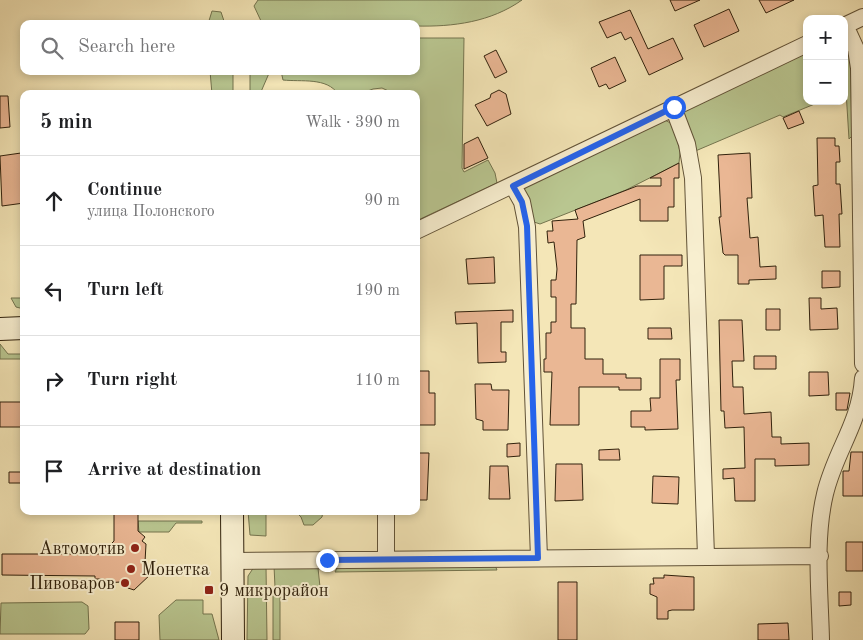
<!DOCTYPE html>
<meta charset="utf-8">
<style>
:root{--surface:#fff;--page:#f2f2f2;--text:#202124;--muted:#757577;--line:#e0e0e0}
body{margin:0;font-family:"Old Standard TT",serif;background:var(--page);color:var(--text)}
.controls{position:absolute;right:15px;top:15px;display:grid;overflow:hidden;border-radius:10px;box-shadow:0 2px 8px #0003}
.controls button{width:45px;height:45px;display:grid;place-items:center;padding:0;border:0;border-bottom:1px solid var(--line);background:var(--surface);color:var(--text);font:25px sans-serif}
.stop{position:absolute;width:15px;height:15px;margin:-11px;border:4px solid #2563eb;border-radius:50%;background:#fff}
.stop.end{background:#2563eb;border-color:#fff;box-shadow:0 1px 5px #0008}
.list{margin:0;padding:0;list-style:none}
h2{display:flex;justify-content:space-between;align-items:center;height:65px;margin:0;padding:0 20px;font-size:21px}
h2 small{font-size:16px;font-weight:400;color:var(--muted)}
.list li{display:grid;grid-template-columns:32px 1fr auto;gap:15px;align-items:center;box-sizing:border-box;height:90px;padding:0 20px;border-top:1px solid var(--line)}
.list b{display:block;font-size:19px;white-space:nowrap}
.list p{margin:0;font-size:16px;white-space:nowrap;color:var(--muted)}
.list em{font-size:16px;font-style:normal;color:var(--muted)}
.icon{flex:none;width:28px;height:28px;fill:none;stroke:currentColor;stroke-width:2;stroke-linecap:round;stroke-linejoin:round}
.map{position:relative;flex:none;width:863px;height:640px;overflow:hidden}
.search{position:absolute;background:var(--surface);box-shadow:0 2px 8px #0003;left:20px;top:20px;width:400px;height:55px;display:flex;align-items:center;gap:12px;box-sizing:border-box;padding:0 18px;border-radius:10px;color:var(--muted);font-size:19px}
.panel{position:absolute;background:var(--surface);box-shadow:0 2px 8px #0003;left:20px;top:90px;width:400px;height:425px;border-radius:10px}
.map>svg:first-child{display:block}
.green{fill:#b9c690;stroke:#74744e}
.building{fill:#eab794;stroke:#30210c}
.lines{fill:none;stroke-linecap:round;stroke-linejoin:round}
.street-casing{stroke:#615237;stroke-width:18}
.secondary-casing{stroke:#30210c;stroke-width:24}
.street{stroke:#f8efd0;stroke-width:16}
.secondary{stroke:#f8efd0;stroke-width:22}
.route{stroke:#2563eb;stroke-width:6}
.poi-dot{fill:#8f2418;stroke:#f8efd0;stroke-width:2}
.labels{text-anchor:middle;stroke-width:4;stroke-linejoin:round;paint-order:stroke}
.poi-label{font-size:18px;fill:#30210c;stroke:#f8efd0;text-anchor:end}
</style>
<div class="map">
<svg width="863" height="640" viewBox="0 0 863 640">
<rect width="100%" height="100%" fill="#f4e6b7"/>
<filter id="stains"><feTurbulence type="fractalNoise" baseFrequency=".004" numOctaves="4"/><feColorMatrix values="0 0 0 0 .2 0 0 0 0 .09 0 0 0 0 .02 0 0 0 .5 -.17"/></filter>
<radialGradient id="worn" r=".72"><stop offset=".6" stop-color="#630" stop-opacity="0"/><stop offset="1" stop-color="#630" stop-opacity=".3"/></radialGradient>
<path class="green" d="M258 0H522C491 22 453 27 416 26V24H271L261 21 254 6Z
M212 11 221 12 225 24H208Z
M416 38H464L462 168 464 172 488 160 495 173 497 183 416 221V94H395L382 88 373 89 360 94H338C327 77 301 82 283 80L281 71H416Z
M844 41 854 70V134L849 139 846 91 844 92Z
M807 51V101H822L783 117 780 115 693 152 683 118 684 109Z
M210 71H233V94H212Z
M250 71H270L260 94H250Z
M663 119 674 125 680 152 679 163 626 190 540 224 534 222 523 194 526 185Z
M11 298H24V309L16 307Z
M0 344 8 354H24V359H0Z
M248 511H266V536L250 535Z
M295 511H323L322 517 313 525H304L301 517Z
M138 521H202V523H176L169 532H139Z
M494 563 497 570 335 572 339 564Z
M266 566 267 640H247L248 576 254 567Z
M274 566 318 568 320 587H275Z
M273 594H280V640H273Z
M176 600H203V614H212L219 640H160L159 615Z
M82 602 88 606 89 629 85 634H0L1 603Z"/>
<path class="building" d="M670 0H700L675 11Z
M759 0H794L766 13Z
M729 9 739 31 704 47 694 25Z
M630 10 648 49 673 38 683 59 649 75 631 37 625 40 621 32 607 38 599 22Z
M496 50 507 72 495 78 484 56Z
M615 57 626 81 609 89 606 84 599 87 591 68Z
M499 90 506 94 511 114 487 126 475 105 490 98 491 94Z
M0 96H8L10 127 0 128Z
M799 111 804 123 788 129 783 118Z
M478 137 488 158 464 169V144Z
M817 138H835V146H839L840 162H836V184H840L842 214H839L840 247H825L823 215 815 216 813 186 818 185Z
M21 153 24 173V203L2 206 0 156Z
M750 153 752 198H747L750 238 758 237 760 267 776 266V279L749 280V284H738V255H725L723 253 719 217H721L718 155Z
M679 163V178H674V207H668V221H640V199L583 221 585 237 577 240 576 304H571V328H585V359H603V374H626V378H641V390H619V387H579V425H550L552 372H544V359H546V333H551V322H556V297H551V280H556L557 269 554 242 548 243 547 231H553L552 221 578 219 575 210 637 186H661V178H650Z
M640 255H682V266H664V299L640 300Z
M494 257 495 283 468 284 466 259Z
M822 271H840V287L822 288Z
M809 298H821V309L837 308 838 329 810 330Z
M766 309H780V330H766Z
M513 310V322H501V352H506V362L478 363 477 323 456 324 455 312Z
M719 320H742L744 361H732L733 387H743L744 414 771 412 772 437H781V444L809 443V465L775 466V459H755V501H735L734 478 723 479V469L745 468 744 427 725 428 724 411H721Z
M648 328H671L672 339H648Z
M754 356H776V369H754Z
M660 359H680V380H676L678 429 645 430V427H631V411H651L650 398H660Z
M416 371H429V393H435V425H416Z
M809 372H828L829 395 809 396Z
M475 384H491L492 390H509L508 430H483V421L476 419Z
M836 393H850L847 410H836Z
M0 402H24V427H0Z
M520 443V456L507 457V444Z
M619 449 620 460H599V450Z
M851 452H863V496H843V471H849Z
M416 453H429L427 500H416Z
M556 464H582L583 500 555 501Z
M490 466H508L510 499H489Z
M9 472H24V483H9Z
M653 476 679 477 678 504 652 503Z
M114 511H138V531L145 537 142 541 146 544 145 562 150 566 149 569 152 573 134 590 128 588 121 582 104 583 102 579H95V576L2 575V554H101L114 541Z
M846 542H863V571H846Z
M664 575 694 577V610H672L668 611V619H657V597L650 594V584H654L653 578H664Z
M558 582H577V640H558Z
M839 592H851V605L839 606Z
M115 622H139V640H115Z
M788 623 789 640H758V624Z"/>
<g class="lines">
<defs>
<path id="street" d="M845 25 856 49 859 68 863 364
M844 26 863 17
M673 107 687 144 693 178 706 556
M513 186 522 202 527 227 539 558
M416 231 807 44
M386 559V511
M233 561 820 556
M821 640C820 593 814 540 825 494 835 451 860 424 863 378"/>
<path id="secondary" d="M0 329 24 328
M232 511 233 640"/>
</defs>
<use href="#street" class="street-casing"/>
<use href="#secondary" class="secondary-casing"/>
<use href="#street" class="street"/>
<use href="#secondary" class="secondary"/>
</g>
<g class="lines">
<path class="route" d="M327 560 538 558 527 226 522 202 513 186 674 107"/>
</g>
<g class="poi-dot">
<circle cx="135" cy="548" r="5"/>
<circle cx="131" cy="569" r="5"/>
<circle cx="125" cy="583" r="5"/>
<rect x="204" y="585" width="10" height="10" rx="2.5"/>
</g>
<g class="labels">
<g class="poi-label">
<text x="125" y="554">Автомотив</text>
<text x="141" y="575" text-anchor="start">Монетка</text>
<text x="115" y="589">Пивоваров</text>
<text x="219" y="596" text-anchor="start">9 микрорайон</text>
</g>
</g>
<rect width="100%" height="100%" filter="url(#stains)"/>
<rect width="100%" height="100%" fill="url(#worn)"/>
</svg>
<div class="controls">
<button>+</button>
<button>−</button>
</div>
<div class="stop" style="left:674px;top:107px"></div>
<div class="stop end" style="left:327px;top:560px"></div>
<div class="search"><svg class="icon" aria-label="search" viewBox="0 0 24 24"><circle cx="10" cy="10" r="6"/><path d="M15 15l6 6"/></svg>Search here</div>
<section class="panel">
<h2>5 min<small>Walk · 390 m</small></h2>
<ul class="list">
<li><svg class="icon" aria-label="ahead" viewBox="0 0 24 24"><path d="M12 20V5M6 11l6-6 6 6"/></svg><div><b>Continue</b><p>улица Полонского</p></div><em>90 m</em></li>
<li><svg class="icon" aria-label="left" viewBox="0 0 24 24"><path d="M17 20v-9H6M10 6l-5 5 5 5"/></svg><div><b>Turn left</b></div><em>190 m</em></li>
<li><svg class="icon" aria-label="right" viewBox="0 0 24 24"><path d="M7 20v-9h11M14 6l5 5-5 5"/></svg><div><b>Turn right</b></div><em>110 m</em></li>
<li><svg class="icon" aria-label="arrive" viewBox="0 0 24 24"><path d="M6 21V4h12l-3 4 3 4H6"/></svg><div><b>Arrive at destination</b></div></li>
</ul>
</section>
</div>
